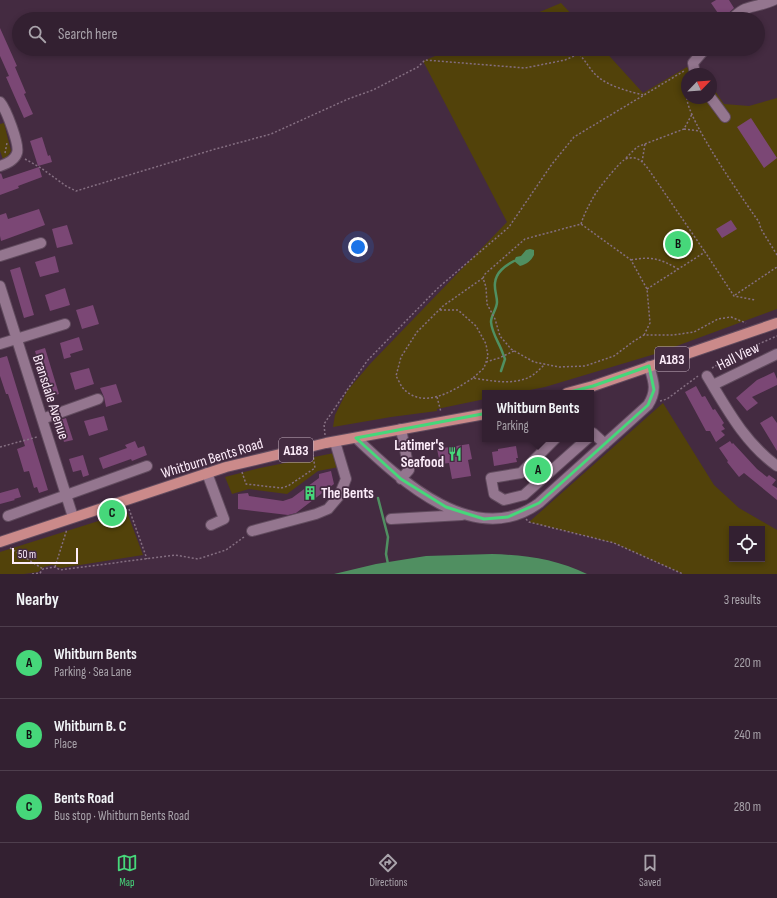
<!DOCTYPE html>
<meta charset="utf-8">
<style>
:root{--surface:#332031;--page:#3b2839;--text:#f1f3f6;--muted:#a9a3ab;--line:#4e3e4d;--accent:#46d77a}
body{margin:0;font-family:"Sofia Sans Condensed",sans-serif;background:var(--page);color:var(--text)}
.controls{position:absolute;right:12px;bottom:12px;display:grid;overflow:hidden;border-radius:0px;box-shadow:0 2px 6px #0003}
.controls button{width:36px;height:36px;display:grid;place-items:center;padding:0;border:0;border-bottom:1px solid var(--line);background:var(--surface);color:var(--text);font:20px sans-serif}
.compass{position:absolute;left:681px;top:68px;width:36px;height:36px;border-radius:50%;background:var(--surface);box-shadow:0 2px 6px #0003;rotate:65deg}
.scale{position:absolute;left:12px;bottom:10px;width:66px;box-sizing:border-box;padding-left:4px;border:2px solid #fdecfa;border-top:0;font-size:11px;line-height:14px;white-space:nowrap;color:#fdecfa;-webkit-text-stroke:3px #442b41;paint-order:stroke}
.you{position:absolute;left:358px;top:247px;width:14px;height:14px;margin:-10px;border:3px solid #fff;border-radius:50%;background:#1a73e8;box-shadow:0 0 0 6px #1a73e833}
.badge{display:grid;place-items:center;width:26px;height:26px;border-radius:50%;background:var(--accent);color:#111;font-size:13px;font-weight:700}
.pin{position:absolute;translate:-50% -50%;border:2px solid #fff;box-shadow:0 1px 4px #0006}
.popup{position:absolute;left:482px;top:390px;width:112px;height:52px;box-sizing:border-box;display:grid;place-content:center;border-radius:0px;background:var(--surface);filter:drop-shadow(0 1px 3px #0005);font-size:13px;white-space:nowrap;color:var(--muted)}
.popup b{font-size:15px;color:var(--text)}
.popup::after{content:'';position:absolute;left:50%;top:100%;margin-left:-8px;border:8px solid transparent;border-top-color:var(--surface)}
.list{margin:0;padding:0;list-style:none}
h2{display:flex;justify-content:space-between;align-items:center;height:52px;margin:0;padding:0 16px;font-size:17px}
h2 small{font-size:13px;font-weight:400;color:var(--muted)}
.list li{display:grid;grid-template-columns:26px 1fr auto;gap:12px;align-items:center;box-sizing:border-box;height:72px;padding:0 16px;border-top:1px solid var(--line)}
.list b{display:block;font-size:15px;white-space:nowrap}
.list p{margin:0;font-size:13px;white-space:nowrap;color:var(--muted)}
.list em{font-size:13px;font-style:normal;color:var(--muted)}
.icon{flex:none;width:22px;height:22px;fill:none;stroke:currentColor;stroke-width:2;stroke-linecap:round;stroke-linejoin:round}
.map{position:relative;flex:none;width:777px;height:574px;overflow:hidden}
.search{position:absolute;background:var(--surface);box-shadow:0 2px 6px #0003;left:12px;right:12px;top:12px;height:44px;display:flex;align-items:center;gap:10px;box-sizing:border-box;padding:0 14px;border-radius:22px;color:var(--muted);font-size:15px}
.sheet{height:268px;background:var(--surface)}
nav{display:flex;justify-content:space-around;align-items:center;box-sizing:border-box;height:56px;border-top:1px solid var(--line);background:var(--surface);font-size:11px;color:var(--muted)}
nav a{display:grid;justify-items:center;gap:2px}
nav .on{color:var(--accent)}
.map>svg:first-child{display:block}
.green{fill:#52420a;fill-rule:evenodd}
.water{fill:#508f61}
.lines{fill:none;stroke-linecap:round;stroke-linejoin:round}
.stream{stroke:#508f61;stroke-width:2.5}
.building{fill:#7b4775}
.minor-casing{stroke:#614b5e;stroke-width:12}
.major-casing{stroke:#614b5e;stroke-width:12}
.path{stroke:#856f82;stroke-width:1.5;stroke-dasharray:2 2;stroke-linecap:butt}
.minor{stroke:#94768f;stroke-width:10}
.major{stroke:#cb8a8a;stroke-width:10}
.marked{fill:none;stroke:#46d77a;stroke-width:3;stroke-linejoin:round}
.labels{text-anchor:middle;stroke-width:3.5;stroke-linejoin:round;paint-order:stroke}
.shield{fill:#442b41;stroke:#c6b2c2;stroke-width:1}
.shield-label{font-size:14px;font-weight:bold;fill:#fdecfa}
.street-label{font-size:15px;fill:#fdecfa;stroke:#442b41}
.poi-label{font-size:15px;font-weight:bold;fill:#fdecfa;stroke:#442b41;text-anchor:end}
</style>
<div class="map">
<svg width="777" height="574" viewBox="0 0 777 574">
<rect width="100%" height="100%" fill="#442b41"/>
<path class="green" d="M561 3 576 19H523Z
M452 49H603L643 93 687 67 691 72 696 63 704 74H687V98H711V85L724 104 749 106 777 98V309L655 354 545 387 515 393H485V399L437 409V411L391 417 333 427 335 415 347 391 370 364 507 222 423 61Z
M4 123 11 151 7 157 3 159 0 151V124Z
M663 403 714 485 739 508 777 530V574H683L614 543 529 522ZM732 529H762V559H732Z
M334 453 339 467 318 471 287 494 249 489 232 494 225 477 260 468Z
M127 512 143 555 61 568 52 565 44 567 38 572 24 574H0V552Z"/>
<path class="water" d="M530 249 534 250V255C531 261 527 264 520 266L514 261 516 257 521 256 526 250Z
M492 554C524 555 557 559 587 574H334L376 564 426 556Z"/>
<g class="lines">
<path class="stream" d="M503 354C500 344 492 334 491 322 491 315 497 309 497 302 497 296 494 289 495 283 496 272 505 266 514 261
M501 371 505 359 503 354
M378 498 388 537 386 554 388 564"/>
</g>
<path class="building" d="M716 0H729L734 8 722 19 711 3Z
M0 28 17 66 15 67 26 93 24 94 33 114 24 118 6 77 9 76 0 56Z
M751 118 777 158 764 168 737 127Z
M42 137 48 156 50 155 52 162 38 166 30 141Z
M39 167 42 177 18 186 19 188 0 195V174L1 173 3 179Z
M39 209 45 225 1 241 0 236V215L6 213 8 219Z
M731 220 737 229 722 238 716 229Z
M67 225 73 244 57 248 52 229Z
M679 231 690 249 677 257 665 239Z
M55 256 59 272 40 277 35 262Z
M20 267 34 315 24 318 10 270Z
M65 288 70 305 50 311 45 295Z
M93 305 99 324 82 329 76 310Z
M79 337 83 350 70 354 71 357 64 359 60 343Z
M45 348 59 394 48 397 35 351Z
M7 356 48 490 39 493 37 487 34 488 29 471 24 472 17 449 25 446 8 394H6L0 376V358Z
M89 368 94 384 75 390 70 373Z
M774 372 777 379V385L752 397 758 403 747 411 736 398 757 380Z
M116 384 122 402 106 407 104 397 100 388Z
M696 386 702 397 705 396 713 410 715 409 724 423 722 425 725 429 721 431 725 435 716 442 710 431H706L685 392Z
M104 416 108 430 89 436 84 421Z
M772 416 777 423V451L760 423Z
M66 418 73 440 64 442 57 421Z
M135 441 138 448 144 446 147 455 132 461 131 459 103 469 99 458 127 448 125 445Z
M730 441 732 444 733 443 757 469 767 477 769 475 776 480 772 485 777 488V500L744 473 739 477 727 462 728 461 719 448Z
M469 444 472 459 468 460 471 476 452 479 449 463 440 464 437 449Z
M516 446 518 458H516L517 462 494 466 492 452 498 451V449Z
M83 455 89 475 83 477 81 470 73 472 69 459Z
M331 471 334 484 296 513 288 515 238 509V494L248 493 249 496 283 501 292 498 319 478V474Z
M18 488 21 497 14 499 15 500 0 504V493Z"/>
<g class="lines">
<defs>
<path id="minor" d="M731 19C736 15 740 11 745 9 755 5 764 5 774 0
M695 74 693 63 705 49
M711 98 725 117
M0 102C6 109 20 145 17 153 15 160 6 164 0 166
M0 256 41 243
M0 286 73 517
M0 344 65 324
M707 376C727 409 745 443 777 466
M713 385 777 354
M42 419 98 399
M593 433 605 444
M356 438C400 480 475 550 539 503L648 405C657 391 654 382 649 366
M555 439 521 473 491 478 494 494 504 500 524 495 587 439
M207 473 224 519 211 525
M401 479 409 470 401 429
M8 516 147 466
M391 519 462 515
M252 531 316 514 328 509 339 496 346 479 335 442"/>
<path id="major" d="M567 393 593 386 777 323
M0 542 226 467 326 443 485 414"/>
</defs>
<use href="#minor" class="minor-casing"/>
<use href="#major" class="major-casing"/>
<path class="path" d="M687 98C687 119 744 201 759 222L761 229 777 255
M684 129 700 131
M5 153 7 143
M626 158 637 147 684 129 692 114
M25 159 41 168 66 186 76 191 212 150 271 134 348 99 373 90 418 67 425 60 525 68 565 60 579 54C586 61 590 70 597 76 608 86 630 92 644 95
M642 162 645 144
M581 224C584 214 589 205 594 196 598 189 618 164 624 160 625 159 628 158 630 158 640 156 646 166 651 173L705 252
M631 260C651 256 661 259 678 269
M483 278 443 306 417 332 401 357 396 376C398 379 400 384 402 387 422 411 453 391 473 378 492 381 516 386 533 375 537 372 541 368 545 364
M647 289 705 252 734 296 755 300
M735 295 777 267
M440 310H458L476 326 486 344 488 356 484 368 473 378
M644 335 650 323 647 289 631 260 581 224 525 239 485 274 483 278 486 287 487 304 495 319 500 336 511 349 534 362 559 367 585 366 614 356 634 341 644 335H673L694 332 718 319 731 317 746 323
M486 362 499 358 514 351
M712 368 740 352 777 336
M437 397 441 412
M660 401 667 399 698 376
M325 435 324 424 367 361 439 287 509 227 552 164 574 137 684 71
M0 447 37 437
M242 472 246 484 281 488 288 486 315 468 313 455
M129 509 147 559
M526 519 529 522 614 543 683 574
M10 548 43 569
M55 567 67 529
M32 574 40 573 43 569 55 567 60 570 175 555 198 559 226 550 244 537"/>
<use href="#minor" class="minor"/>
<use href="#major" class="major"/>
</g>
<path class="marked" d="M649 366 654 390 648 405 539 503 508 517 484 519 446 507 401 479 356 438 498 411 593 386Z"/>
<defs>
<symbol id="restaurant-bare" viewBox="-9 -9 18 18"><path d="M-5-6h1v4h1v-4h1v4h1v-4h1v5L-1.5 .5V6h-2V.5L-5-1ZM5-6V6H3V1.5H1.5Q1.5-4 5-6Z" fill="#46d77a" stroke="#442b41" stroke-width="2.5" paint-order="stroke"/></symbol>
<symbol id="building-bare" viewBox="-9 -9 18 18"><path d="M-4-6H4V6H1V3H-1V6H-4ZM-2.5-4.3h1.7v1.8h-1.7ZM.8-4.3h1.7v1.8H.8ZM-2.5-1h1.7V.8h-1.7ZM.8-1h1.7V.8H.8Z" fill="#46d77a" stroke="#442b41" stroke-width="2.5" paint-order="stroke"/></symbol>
</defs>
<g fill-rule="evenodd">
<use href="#restaurant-bare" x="445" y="444" width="20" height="20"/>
<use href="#building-bare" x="300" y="483" width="20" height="20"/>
</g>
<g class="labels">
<g class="shield">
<rect x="655" y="347" width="34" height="24" rx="3"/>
<rect x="279" y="438" width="34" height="24" rx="3"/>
</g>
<g class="shield-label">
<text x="672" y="364">A183</text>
<text x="296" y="455">A183</text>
</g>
<g class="street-label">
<text transform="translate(738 356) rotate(-26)" y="5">Hall View</text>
<text transform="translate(51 397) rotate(72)" y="5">Bransdale Avenue</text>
<text transform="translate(212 458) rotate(-17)" y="5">Whitburn Bents Road</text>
</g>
<g class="poi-label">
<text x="444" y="450">Latimer's<tspan x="444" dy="17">Seafood</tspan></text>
<text x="321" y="498" text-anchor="start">The Bents</text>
</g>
</g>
</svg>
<div class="controls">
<button><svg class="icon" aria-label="locate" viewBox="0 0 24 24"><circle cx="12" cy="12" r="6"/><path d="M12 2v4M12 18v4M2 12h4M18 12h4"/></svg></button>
</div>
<svg class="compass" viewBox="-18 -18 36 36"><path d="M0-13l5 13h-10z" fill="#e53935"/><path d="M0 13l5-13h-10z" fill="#a9a3ab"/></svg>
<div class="scale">50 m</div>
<div class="you"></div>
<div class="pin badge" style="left:538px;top:470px">A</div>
<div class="popup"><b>Whitburn Bents</b>Parking</div>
<div class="pin badge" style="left:678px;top:244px">B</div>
<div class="pin badge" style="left:112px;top:513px">C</div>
<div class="search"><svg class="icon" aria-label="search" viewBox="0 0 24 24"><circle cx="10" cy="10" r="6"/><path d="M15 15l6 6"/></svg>Search here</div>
</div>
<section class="sheet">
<h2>Nearby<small>3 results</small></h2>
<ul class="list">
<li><span class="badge">A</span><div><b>Whitburn Bents</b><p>Parking · Sea Lane</p></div><em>220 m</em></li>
<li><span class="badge">B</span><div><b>Whitburn B. C</b><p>Place</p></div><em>240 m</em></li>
<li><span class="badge">C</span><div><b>Bents Road</b><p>Bus stop · Whitburn Bents Road</p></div><em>280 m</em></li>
</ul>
</section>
<nav>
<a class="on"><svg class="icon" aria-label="map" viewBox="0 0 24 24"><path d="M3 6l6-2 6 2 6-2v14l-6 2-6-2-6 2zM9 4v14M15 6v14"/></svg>Map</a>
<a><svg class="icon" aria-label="directions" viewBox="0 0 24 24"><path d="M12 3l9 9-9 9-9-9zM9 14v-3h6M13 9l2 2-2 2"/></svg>Directions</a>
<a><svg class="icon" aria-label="saved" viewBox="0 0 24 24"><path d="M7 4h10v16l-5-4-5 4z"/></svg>Saved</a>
</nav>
